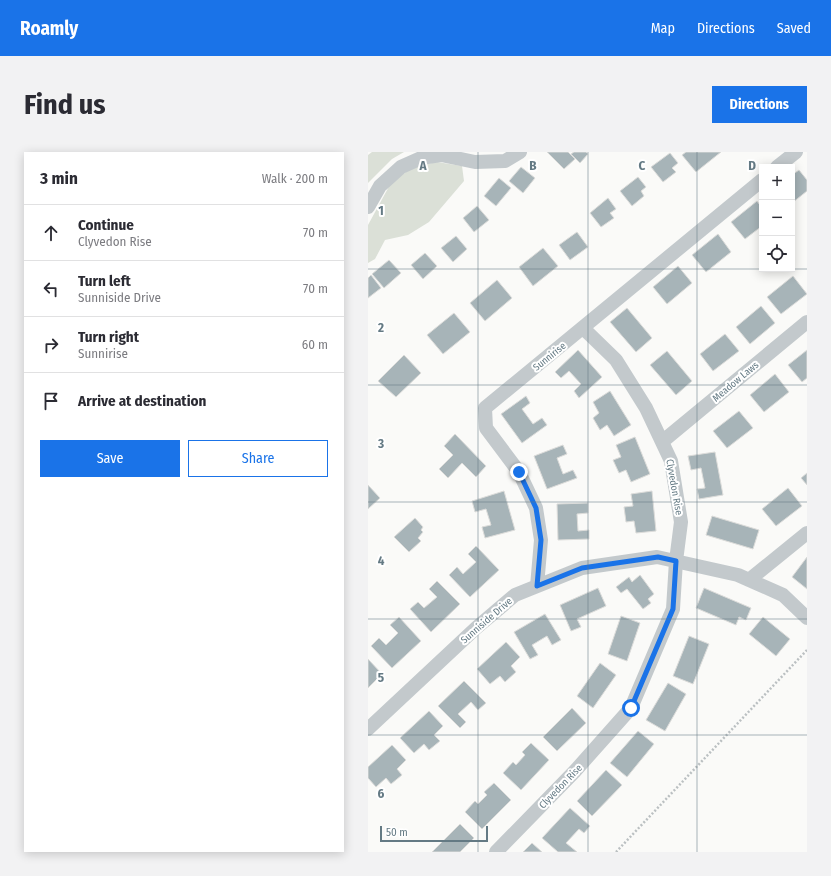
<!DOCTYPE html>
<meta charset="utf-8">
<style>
:root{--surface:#fff;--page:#f2f2f3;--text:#2b2b33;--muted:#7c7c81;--line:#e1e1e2;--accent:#1a73e8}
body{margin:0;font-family:"Fira Sans Condensed",sans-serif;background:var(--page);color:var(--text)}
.controls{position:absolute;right:12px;top:12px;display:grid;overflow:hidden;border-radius:0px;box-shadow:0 2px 10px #0003}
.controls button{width:36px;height:36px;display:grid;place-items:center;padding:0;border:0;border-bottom:1px solid var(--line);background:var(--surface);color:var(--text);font:20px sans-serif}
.scale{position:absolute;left:12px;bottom:10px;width:108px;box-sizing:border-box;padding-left:4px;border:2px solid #647a84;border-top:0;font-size:11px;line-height:14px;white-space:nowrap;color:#647a84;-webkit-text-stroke:3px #fff;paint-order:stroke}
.stop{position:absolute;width:12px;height:12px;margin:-9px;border:3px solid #1a73e8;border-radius:50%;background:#fff}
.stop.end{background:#1a73e8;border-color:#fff;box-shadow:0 1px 4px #0008}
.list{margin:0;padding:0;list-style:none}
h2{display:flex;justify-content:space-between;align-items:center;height:52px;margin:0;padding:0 16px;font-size:17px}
h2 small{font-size:13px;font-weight:400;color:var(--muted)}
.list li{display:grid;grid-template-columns:26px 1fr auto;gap:12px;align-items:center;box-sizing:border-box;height:56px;padding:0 16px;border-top:1px solid var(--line)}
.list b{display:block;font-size:15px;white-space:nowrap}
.list p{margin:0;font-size:13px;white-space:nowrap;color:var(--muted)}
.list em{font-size:13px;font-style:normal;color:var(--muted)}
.actions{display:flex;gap:8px;padding:12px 16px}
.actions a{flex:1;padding:9px 0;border:1px solid var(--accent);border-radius:0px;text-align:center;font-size:14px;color:var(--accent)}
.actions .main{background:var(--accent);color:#fff}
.icon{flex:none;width:22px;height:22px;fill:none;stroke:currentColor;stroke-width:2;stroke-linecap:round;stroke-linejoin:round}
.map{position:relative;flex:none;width:439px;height:700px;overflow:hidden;border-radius:0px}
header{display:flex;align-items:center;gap:24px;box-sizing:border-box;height:56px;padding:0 20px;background:var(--accent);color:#fff}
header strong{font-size:19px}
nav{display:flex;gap:22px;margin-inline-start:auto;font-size:14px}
.intro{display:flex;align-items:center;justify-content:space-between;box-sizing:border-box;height:96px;padding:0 24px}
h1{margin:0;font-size:28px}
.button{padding:10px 18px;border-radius:0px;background:var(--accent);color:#fff;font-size:14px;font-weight:700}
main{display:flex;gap:24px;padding:0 24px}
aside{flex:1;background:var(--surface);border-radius:0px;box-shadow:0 2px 10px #0003}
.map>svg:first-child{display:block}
.green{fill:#dbe0d7}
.building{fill:#a7b4b8;stroke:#dcdcda}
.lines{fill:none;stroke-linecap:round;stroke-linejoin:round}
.path{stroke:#bbc0c2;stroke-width:2.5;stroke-dasharray:2 2;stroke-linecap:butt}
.minor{stroke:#c3c9cc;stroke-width:14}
.route{stroke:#1a73e8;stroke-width:5}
.grid{fill:none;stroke:#647a84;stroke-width:1;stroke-opacity:0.55}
.labels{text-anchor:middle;stroke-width:4;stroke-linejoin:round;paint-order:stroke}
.street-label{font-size:10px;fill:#647a84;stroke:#fff}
.grid-label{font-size:13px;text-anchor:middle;font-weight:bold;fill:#647a84;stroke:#fff;stroke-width:4;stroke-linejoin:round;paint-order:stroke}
</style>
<header>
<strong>Roamly</strong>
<nav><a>Map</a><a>Directions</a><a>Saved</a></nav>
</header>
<div class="intro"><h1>Find us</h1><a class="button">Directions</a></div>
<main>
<aside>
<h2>3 min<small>Walk · 200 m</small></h2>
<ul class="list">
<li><svg class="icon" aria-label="ahead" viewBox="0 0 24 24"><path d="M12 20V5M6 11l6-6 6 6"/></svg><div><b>Continue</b><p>Clyvedon Rise</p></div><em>70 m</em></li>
<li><svg class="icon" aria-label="left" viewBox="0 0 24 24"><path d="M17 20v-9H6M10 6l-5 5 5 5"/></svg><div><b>Turn left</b><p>Sunniside Drive</p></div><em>70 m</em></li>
<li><svg class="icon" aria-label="right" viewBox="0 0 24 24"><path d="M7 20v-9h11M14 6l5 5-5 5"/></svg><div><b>Turn right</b><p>Sunnirise</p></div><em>60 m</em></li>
<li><svg class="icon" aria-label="arrive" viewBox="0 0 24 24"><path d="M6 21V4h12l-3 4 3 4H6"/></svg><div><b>Arrive at destination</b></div></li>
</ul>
<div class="actions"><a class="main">Save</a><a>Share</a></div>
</aside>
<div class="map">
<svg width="439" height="700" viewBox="0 0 439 700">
<rect width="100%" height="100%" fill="#fafaf8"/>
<path class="green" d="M4 0H36L24 7 0 31V3Z
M69 10 94 14 96 29 61 70 40 83 17 88 7 107 0 111V73L24 29 46 15Z"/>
<path class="building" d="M179 0H200L207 7 196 17Z
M206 0H218L220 2 212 11 203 2Z
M318 0H353L328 20 314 3Z
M302 1 310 11 304 16 308 20 295 30 283 15Z
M153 15 167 26 155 41 141 29Z
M431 18 439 28V39L424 51V23Z
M270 25 278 35 273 39 276 44 264 54 252 39Z
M131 26 143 36 128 54 116 44Z
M240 46 248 57 242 61 246 66 233 75 222 61Z
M389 49 394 56V74L377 87 363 70Z
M109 54 121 68 106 80 95 66Z
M209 80 220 95 202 108 191 93Z
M350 82 363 100 338 120 324 103Z
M88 84 99 97 85 110 73 96Z
M175 96 190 114 165 134 151 115Z
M57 101 69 114 55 127 43 113Z
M21 108 33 121 16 136 4 122Z
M310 114 324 131 299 152 285 135Z
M3 123 13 136 0 146V126Z
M425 124 439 142 413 162 399 145Z
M129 128 144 146 117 169 102 151Z
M393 154 407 171 382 192 368 175Z
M259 156 284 186 268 200 242 170Z
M86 161 102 180 75 202 59 183Z
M357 182 371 199 345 219 332 202Z
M210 198 234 225 211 246 206 239 213 232 201 219 193 226 187 220Z
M439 198V226L434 230 420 213Z
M299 199 324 229 308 243 282 213Z
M36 203 53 221 28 245 10 229Z
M407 222 421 240 396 260 382 243Z
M242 239 263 273 246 284 239 273 232 278 225 266 231 261 225 250Z
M158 244 162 251 154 257 165 272 174 266 179 273 154 291 133 262Z
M371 259 385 276 359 296 345 279Z
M87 282 118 314 108 325 94 311 80 326 71 317 85 303 76 294Z
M267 285 282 322 263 330 258 318 251 321 245 308 253 305 248 293Z
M195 293 199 302 189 306 195 322 205 318 209 326 179 337 166 304Z
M347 300 355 343 331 347 329 337 337 336 333 316 323 318 320 304Z
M439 321V333L433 326Z
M0 333 12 346 0 357Z
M420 336 434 354 408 374 394 357Z
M136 339 147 378 117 386 114 375 123 373 118 357 107 360 104 349Z
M284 339 288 379 268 381 266 369 258 370 256 355 265 354 263 342Z
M220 351V361L209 362 210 379 221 378V387L190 388 189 352Z
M344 364 391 378 385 397 338 383Z
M47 366 55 375 53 378 55 380 50 386 53 389 41 400 26 385Z
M108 394 131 418 102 445 81 423 89 415 95 422 108 410 100 402Z
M439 405V437L424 425Z
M272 423 286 442 280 447 283 451 275 457 259 437 253 441 248 435 261 425 264 430Z
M69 429 92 452 63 480 42 457 50 450 56 456 69 445 61 437Z
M230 436 238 454 209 467 213 475 203 479 192 453Z
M336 436 383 456 378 468 371 465 368 473 328 456Z
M177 462 193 488 184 493 179 484 164 493 170 503 162 507 146 480Z
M253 464 272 471 259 509 240 502Z
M31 465 53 489 24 516 3 494 11 486 18 493 30 481 22 473Z
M395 465 422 487 408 504 381 482Z
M321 484 341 492 325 532 305 524Z
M138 490 152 505 143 514 148 520 137 530 132 524 122 532 109 517Z
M0 507 14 522 0 536Z
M232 511 248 523 225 556 209 544Z
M96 529 118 551 110 558 103 550 90 562 98 570 92 576 70 554Z
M300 531 318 542 297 579 278 568Z
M204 556 218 571 189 599 175 585Z
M61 559 75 574 66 583 72 589 61 598 56 592 46 601 32 586Z
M270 579 286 592 259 625 242 611Z
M163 591 181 608 153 638 135 621 145 610 148 613 157 603 154 600Z
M24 593 38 608 29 617 34 623 23 632 18 626 8 635 0 626V615Z
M238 618 254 633 224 664 209 649Z
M126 631 143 648 114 677 97 660 107 649 110 652 119 643 116 640Z
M202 656 222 674 216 681 211 677 198 691 209 700H190L174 686Z
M92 672 106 686 92 700H64Z
M164 691 174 700H155Z"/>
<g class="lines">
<path class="path" d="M248 700 439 498"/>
<path class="minor" d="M409 15 428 0
M0 55 12 34 33 15 53 6 73 3 107 10 137 9 152 0
M295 289 439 170
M381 428 439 381
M169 434 173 388 168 356 151 320 118 276 117 256 394 28
M0 577 108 476 147 443 214 416 289 405 370 423 415 443 439 466
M128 700 207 619 263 556 305 457 308 409 313 370 303 309 278 256 248 208 215 176"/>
</g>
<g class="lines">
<path class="route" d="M151 320 168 356 173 388 169 434 214 416 290 405 308 409 305 457 263 556"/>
</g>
<path class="grid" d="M110 0V700M220 0V700M329 0V700M0 117H394M424 117H439M0 233H439M0 350H439M0 467H439M0 583H439"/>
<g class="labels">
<g class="street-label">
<text transform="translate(181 204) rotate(-39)" y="4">Sunnirise</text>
<text transform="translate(367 229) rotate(-40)" y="4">Meadow Laws</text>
<text transform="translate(307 335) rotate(80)" y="4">Clyvedon Rise</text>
<text transform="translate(118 468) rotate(-41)" y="4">Sunniside Drive</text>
<text transform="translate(192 634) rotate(-46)" y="4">Clyvedon Rise</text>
</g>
</g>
<g class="grid-label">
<text x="55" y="18">A</text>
<text x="165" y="18">B</text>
<text x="274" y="18">C</text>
<text x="384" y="18">D</text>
<text x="13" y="63">1</text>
<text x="13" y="180">2</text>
<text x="13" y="296">3</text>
<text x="13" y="413">4</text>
<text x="13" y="530">5</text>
<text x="13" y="646">6</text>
</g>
</svg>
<div class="controls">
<button>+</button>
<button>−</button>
<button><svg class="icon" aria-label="locate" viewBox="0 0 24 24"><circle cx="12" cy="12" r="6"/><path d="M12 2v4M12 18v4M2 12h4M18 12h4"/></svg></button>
</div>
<div class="scale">50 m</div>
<div class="stop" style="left:263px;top:556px"></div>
<div class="stop end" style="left:151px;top:320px"></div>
</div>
</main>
